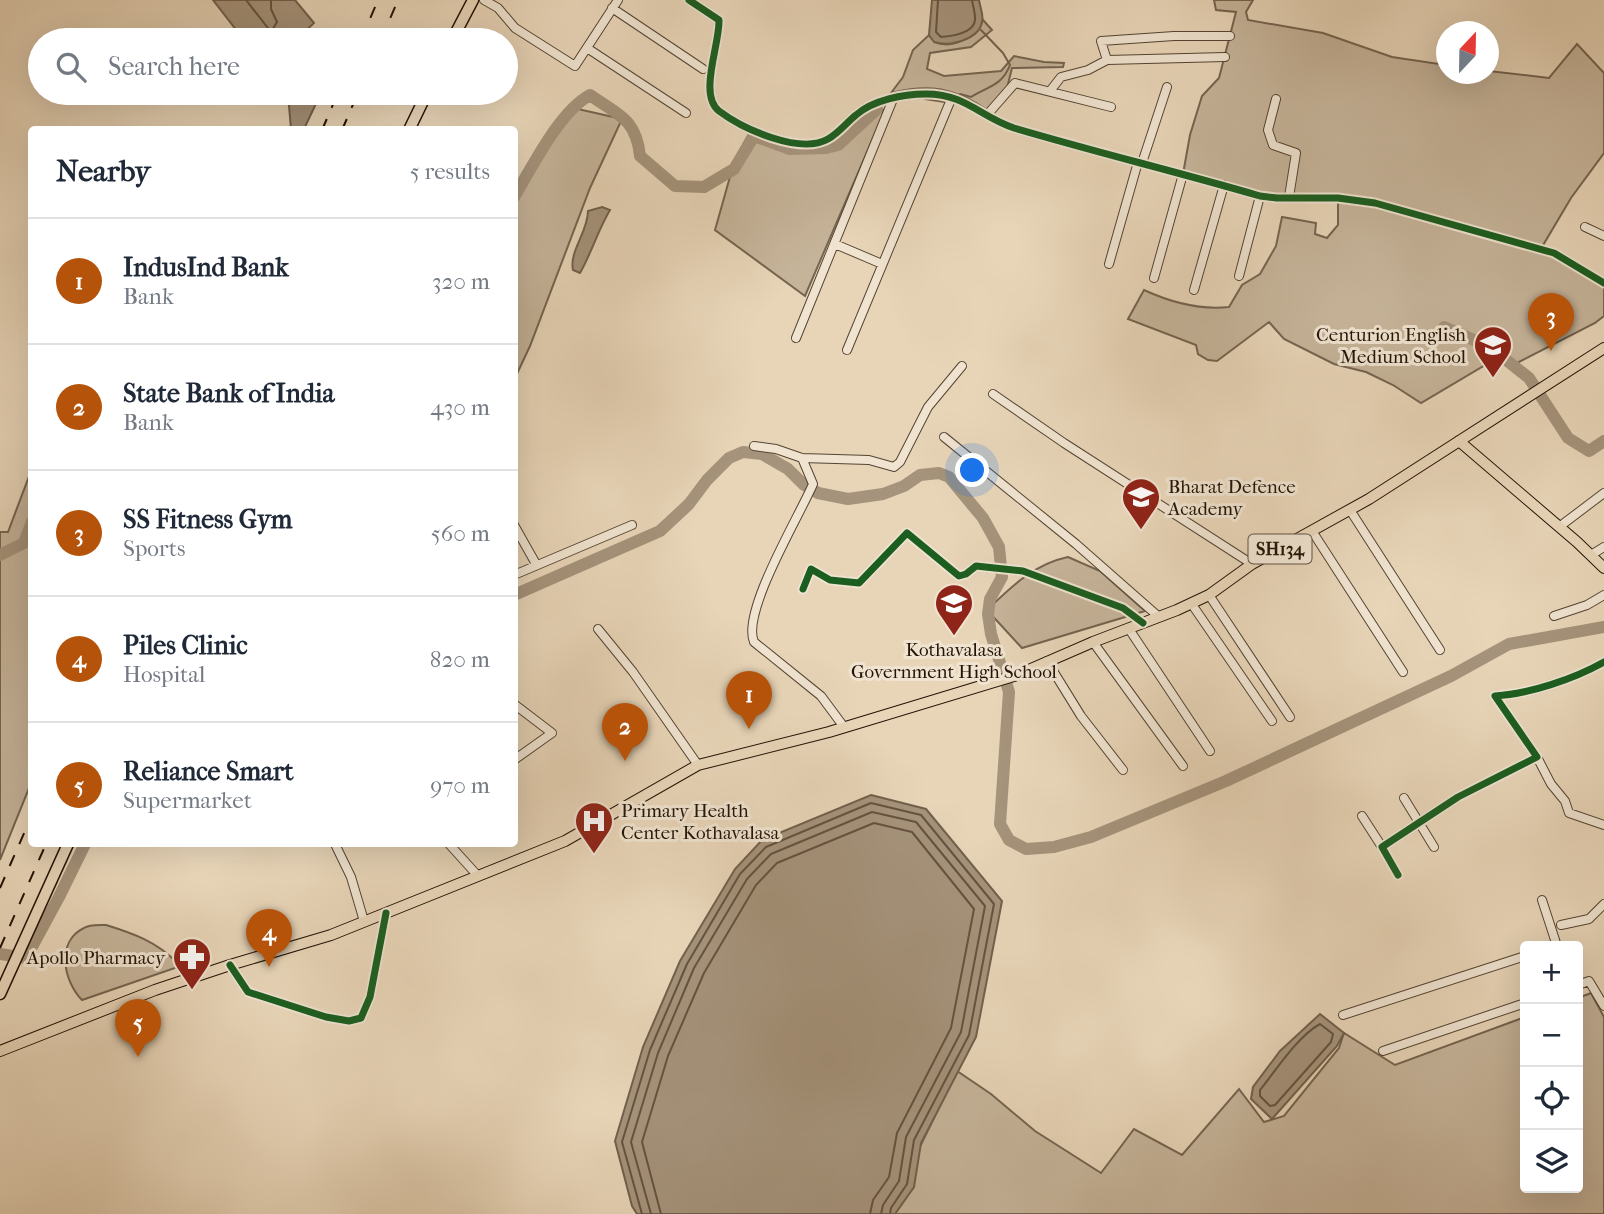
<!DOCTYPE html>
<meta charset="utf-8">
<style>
:root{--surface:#fff;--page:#f6f6f7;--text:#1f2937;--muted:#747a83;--line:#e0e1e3;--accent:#b45309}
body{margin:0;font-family:"IM FELL French Canon",serif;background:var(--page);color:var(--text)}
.controls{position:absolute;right:21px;bottom:21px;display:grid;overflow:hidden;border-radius:7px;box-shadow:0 7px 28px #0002}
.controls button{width:63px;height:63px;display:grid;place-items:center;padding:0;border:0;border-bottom:2px solid var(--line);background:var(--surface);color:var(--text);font:35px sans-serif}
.compass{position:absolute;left:1436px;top:21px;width:63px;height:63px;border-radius:50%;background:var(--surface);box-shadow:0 7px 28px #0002;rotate:22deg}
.you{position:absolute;left:973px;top:471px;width:24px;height:24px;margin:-18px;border:5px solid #fff;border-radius:50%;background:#1a73e8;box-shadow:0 0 0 10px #1a73e833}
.badge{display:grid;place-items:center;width:46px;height:46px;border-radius:50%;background:var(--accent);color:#fff;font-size:23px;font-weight:700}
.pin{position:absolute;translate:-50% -58px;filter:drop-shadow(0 2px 4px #0008)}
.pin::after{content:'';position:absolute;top:37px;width:24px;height:21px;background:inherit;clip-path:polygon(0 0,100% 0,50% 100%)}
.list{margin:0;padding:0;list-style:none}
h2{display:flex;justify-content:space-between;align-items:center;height:91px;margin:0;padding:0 28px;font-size:30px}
h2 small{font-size:23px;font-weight:400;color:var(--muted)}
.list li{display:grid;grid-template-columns:46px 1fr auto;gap:21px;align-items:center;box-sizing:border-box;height:126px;padding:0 28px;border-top:2px solid var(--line)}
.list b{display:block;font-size:26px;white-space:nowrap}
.list p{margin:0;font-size:23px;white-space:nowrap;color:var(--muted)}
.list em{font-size:23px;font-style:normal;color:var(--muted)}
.icon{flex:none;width:38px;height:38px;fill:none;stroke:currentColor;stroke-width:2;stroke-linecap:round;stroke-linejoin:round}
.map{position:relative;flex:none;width:1604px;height:1214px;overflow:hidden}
.search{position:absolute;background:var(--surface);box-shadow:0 7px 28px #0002;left:28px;top:28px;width:490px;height:77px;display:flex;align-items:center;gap:18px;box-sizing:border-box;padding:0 24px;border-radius:38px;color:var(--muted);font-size:26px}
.panel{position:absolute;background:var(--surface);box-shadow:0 7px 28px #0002;left:28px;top:126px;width:490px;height:721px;border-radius:7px}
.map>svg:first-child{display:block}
.green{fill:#c6b49a;stroke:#746450;stroke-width:2}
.water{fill:#a5937b;stroke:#71604c;stroke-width:2}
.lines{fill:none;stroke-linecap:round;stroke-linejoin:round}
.shore{stroke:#645340;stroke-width:2}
.stream{stroke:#71604c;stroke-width:2}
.river{stroke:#a5937b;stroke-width:12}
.minor-casing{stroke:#544432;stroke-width:10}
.major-casing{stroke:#221306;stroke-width:12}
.highway-casing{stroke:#221306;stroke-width:13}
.minor{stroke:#f0e4d1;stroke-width:8}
.major{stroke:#e8d5b8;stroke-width:10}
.highway{stroke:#e8d5b8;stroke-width:10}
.rail{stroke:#221306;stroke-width:2;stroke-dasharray:12 12;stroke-linecap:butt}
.cycleway-casing{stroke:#f0e4d1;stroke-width:11}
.cycleway{stroke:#1b5e20;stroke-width:7}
.labels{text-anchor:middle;stroke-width:6;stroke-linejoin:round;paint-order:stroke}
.shield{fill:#f0e4d1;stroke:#605243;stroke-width:2}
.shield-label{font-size:18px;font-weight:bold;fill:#221306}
.poi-label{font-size:19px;fill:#221306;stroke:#f0e4d1;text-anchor:end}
</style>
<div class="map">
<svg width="1604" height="1214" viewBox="0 0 1604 1214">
<rect width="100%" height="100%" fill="#e8d5b8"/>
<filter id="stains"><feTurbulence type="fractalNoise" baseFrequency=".00286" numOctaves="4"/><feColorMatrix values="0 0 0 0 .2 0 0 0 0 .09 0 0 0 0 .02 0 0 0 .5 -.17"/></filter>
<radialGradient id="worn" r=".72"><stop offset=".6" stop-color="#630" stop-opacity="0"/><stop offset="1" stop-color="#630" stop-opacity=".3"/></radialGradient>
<path class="green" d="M1214 0H1253L1246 12 1248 20 1323 33 1392 57 1446 65V74H1488L1489 71 1549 78 1577 44 1604 73V153L1571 198 1542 247 1604 284V316L1595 323 1517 363 1487 364 1421 403 1393 385 1366 372 1334 364 1284 339 1269 322 1217 361 1208 360 1198 354 1196 345 1128 319 1144 290C1170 302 1201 310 1229 307L1242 285 1260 274 1276 246 1282 217 1316 223 1315 234 1327 238 1338 225V198H1277L1183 174 1190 135 1202 96 1219 78 1236 12 1216 10Z
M983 20 992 30 971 47 930 53 927 69 944 76 1001 71 1014 56 1044 62 1064 63 1063 67 1012 68 1007 88 987 110C955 88 929 83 891 93L903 77 913 50 929 35C943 56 976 38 983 20Z
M569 107 622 119 590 188 530 346 515 378V194Z
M886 108 805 296 715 230 735 159 750 132 779 148 824 151 842 146 863 124Z
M31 471V783L0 860V532H8Z
M1068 557 1100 571 1145 611 1022 648 987 610C1011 587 1034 564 1068 557Z
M106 925C132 933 158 942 177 963L175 968 82 1000C64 982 55 942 84 928 90 924 99 925 106 925Z
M1591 993 1604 1017V1214H887L957 1071 991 1094 1035 1131 1101 1173 1134 1129 1182 1155 1239 1089 1264 1122 1284 1116 1339 1048 1344 1033 1395 1065 1525 1017V1188H1578V998Z"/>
<path class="water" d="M213 0H295L314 23 296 40H244Z
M932 0H979C980 7 984 16 982 22 979 40 948 47 934 42L929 35Z
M286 93H321L304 129H291L289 106Z
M602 207 610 210C598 230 592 252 580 273L573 270C569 251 588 232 588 211Z
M871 795 926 809 1002 901 976 1037 921 1143 914 1187 895 1214H637L632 1206 615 1141 643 1047 680 961 735 869 762 840Z
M1320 1014 1344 1033 1337 1046 1272 1119 1251 1099 1253 1087 1280 1051Z"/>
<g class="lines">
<path class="shore" d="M246 0 271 32 277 22 271 9V0
M938 0 936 32 941 37C952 36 976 33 975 18 975 12 973 6 972 0
M1320 1024 1333 1034 1331 1042 1275 1105 1270 1106 1260 1096V1090C1276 1070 1298 1036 1320 1024Z
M642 1214 622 1142 650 1050 687 964 740 874 766 847 871 803 921 815 994 904 969 1035 914 1140 907 1184 891 1208 890 1214
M651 1214 631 1142 658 1053 694 968 747 879 771 854 872 812 916 822 985 906 961 1032 906 1137 899 1181 883 1205 881 1214
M661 1214 642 1142 668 1056 704 973 756 885 777 863 874 823 912 832 974 909 951 1028 897 1133 889 1177 873 1200 870 1214"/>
<path class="stream" d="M960 94 971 97C988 86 1002 86 1010 65L1003 53 981 30
M925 99 945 102"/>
<path class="river" d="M514 197C533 166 559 112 590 95 618 115 636 118 640 156L675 186 704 187 734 169 754 136 790 149 826 148 838 145 877 109
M1444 327 1490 347 1529 378 1568 438 1589 451 1604 441
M0 555 24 543 32 522
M514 595 660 531 689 504 707 480 729 458 743 452 762 454 788 469 803 484 818 493 848 499 883 494 904 486 920 475 939 473 949 477 983 518 999 547 1002 577 990 599 988 614 991 634 1009 692 1000 824 1009 840 1026 849 1054 847 1091 837 1226 781 1451 676 1509 644 1604 627
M0 954 26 958 59 897 85 844"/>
<defs>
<path id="minor" d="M484 0 498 8 515 28 575 66 618 0
M689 0 719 20C720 44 698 95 719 111 743 129 800 155 828 139 839 133 846 123 856 115 873 100 903 94 926 94 966 94 980 117 1014 128 1095 152 1178 172 1260 196L1277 198H1338L1375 203 1554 253 1604 283
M612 8 703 69
M587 48 686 113
M1107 60 1101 41 1174 36H1230
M1050 91 1061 77 1088 70 1107 60 1225 57
M1276 99 1268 130 1273 145 1296 153 1289 197
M987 115 1015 83 1111 107
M1142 163 1167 87
M1585 227 1604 236
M835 244 882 264
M1109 264 1138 162
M1239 276 1260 196
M1154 278 1183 174
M1194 290 1224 185
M796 338 893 99
M847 350 952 97
M993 394 1064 443 1252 564
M944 437 1076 544 1159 617
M754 446 776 449 802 458 869 460 894 467 900 462 928 407 962 366
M802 458 813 484C800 515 741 612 754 642L821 696 844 727
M1350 510 1440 650
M514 525 536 564
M1559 527 1604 493
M1312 531 1403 672
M1591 555 1604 547
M514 575 632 525
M803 589 811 569 830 580 859 583 907 533 959 576 966 574 976 566 1023 571 1123 608 1143 623
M1209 595 1290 717
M1191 603 1272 721
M1554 616 1587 605 1604 595
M598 629 633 672 698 765
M1129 629 1210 751
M1093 642 1183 766
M1047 661 1081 716 1123 770
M514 704 552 733 514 760
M1537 757 1551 784 1565 801 1569 813 1604 825
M1404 798 1434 847
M1362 816 1382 847
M335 844 351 877 364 921
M449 844 478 876
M1398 875 1382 847 1458 797 1537 757 1495 696C1529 694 1574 679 1604 662
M1542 900 1557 946
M1561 925 1589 919 1604 904
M230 965 248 992 326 1017 349 1021 361 1018 370 997 386 913
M1578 985 1589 981 1604 1006
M1578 1011V1013
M1343 1015 1525 956
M1383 1051 1525 1003"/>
<path id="major" d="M1459 441 1577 542 1604 568
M0 1051 155 990 230 965 331 935 565 841 698 765 829 732 1017 675 1093 642 1177 610 1209 595 1252 564 1369 499 1604 348"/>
<path id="highway" d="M452 40 473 0
M409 130 427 93
M0 994 68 844"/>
</defs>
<use href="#minor" class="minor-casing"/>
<use href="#major" class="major-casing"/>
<use href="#highway" class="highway-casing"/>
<use href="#minor" class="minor"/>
<use href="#major" class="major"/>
<use href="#highway" class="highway"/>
<path class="rail" d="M361 40 378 0
M381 40 398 0
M322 130 338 93
M342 130 358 93
M0 888 32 815
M0 948 46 844"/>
<defs>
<path id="cycleway" d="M689 0 719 20C720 44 698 95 719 111 743 129 800 155 828 139 839 133 846 123 856 115 873 100 903 94 926 94 966 94 980 117 1014 128 1095 152 1178 172 1260 196L1277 198H1338L1375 203 1554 253 1604 283
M803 589 811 569 830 580 859 583 907 533 959 576 966 574 976 566 1023 571 1123 608 1143 623
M1398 875 1382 847 1458 797 1537 757 1495 696C1529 694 1574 679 1604 662
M230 965 248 992 326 1017 349 1021 361 1018 370 997 386 913"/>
</defs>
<use href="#cycleway" class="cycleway-casing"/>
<use href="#cycleway" class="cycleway"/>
</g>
<defs>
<symbol id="school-pin" viewBox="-11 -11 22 30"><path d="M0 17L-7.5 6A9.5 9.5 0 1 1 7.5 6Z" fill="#8f2418" stroke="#f0e4d1"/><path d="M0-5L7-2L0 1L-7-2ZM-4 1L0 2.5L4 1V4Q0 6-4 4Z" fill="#fff"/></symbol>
<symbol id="hospital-pin" viewBox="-11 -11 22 30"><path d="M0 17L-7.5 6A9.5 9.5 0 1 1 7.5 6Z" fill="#8f2418" stroke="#f0e4d1"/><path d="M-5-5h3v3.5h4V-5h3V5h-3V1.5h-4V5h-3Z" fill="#fff"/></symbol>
<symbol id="pharmacy-pin" viewBox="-11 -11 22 30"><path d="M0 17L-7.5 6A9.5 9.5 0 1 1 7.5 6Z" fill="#8f2418" stroke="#f0e4d1"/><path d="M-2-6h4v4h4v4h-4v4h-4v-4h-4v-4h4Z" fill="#fff"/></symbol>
</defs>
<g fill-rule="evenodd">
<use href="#school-pin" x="1471" y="323" width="44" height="60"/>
<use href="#school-pin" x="1119" y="475" width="44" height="60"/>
<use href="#school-pin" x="932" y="581" width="44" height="60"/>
<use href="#hospital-pin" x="572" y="799" width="44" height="60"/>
<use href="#pharmacy-pin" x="170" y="935" width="44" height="60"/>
</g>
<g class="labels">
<rect class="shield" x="1248.5" y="534.5" width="63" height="29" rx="5"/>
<g class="shield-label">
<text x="1280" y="555">SH134</text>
</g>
<g class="poi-label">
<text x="1466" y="341">Centurion English<tspan x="1466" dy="22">Medium School</tspan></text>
<text x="1168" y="493" text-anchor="start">Bharat Defence<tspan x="1168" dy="22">Academy</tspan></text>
<text x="954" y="656" text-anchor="middle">Kothavalasa<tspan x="954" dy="22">Government High School</tspan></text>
<text x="621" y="817" text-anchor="start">Primary Health<tspan x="621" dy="22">Center Kothavalasa</tspan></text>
<text x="165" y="964">Apollo Pharmacy</text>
</g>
</g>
<rect width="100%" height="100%" filter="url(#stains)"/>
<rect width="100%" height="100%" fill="url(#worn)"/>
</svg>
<div class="controls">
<button>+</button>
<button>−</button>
<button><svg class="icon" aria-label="locate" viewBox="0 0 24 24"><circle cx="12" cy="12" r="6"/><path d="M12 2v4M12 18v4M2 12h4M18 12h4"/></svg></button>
<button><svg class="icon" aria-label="layers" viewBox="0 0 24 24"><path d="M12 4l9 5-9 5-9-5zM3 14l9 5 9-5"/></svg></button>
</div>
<svg class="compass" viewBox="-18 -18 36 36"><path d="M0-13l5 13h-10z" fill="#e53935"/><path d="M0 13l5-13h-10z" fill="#747a83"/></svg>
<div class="you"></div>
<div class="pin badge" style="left:749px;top:729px">1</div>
<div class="pin badge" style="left:625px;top:761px">2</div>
<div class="pin badge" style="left:1551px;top:351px">3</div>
<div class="pin badge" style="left:269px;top:967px">4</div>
<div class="pin badge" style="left:138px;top:1057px">5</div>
<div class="search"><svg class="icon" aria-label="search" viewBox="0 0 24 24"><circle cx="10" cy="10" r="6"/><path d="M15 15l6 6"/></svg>Search here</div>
<section class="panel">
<h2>Nearby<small>5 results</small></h2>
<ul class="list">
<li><span class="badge">1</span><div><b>IndusInd Bank</b><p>Bank</p></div><em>320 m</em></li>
<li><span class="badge">2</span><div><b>State Bank of India</b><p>Bank</p></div><em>430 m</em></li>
<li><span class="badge">3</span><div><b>SS Fitness Gym</b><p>Sports</p></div><em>560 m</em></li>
<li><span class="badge">4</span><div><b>Piles Clinic</b><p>Hospital</p></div><em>820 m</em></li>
<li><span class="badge">5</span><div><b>Reliance Smart</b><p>Supermarket</p></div><em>970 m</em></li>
</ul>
</section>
</div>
